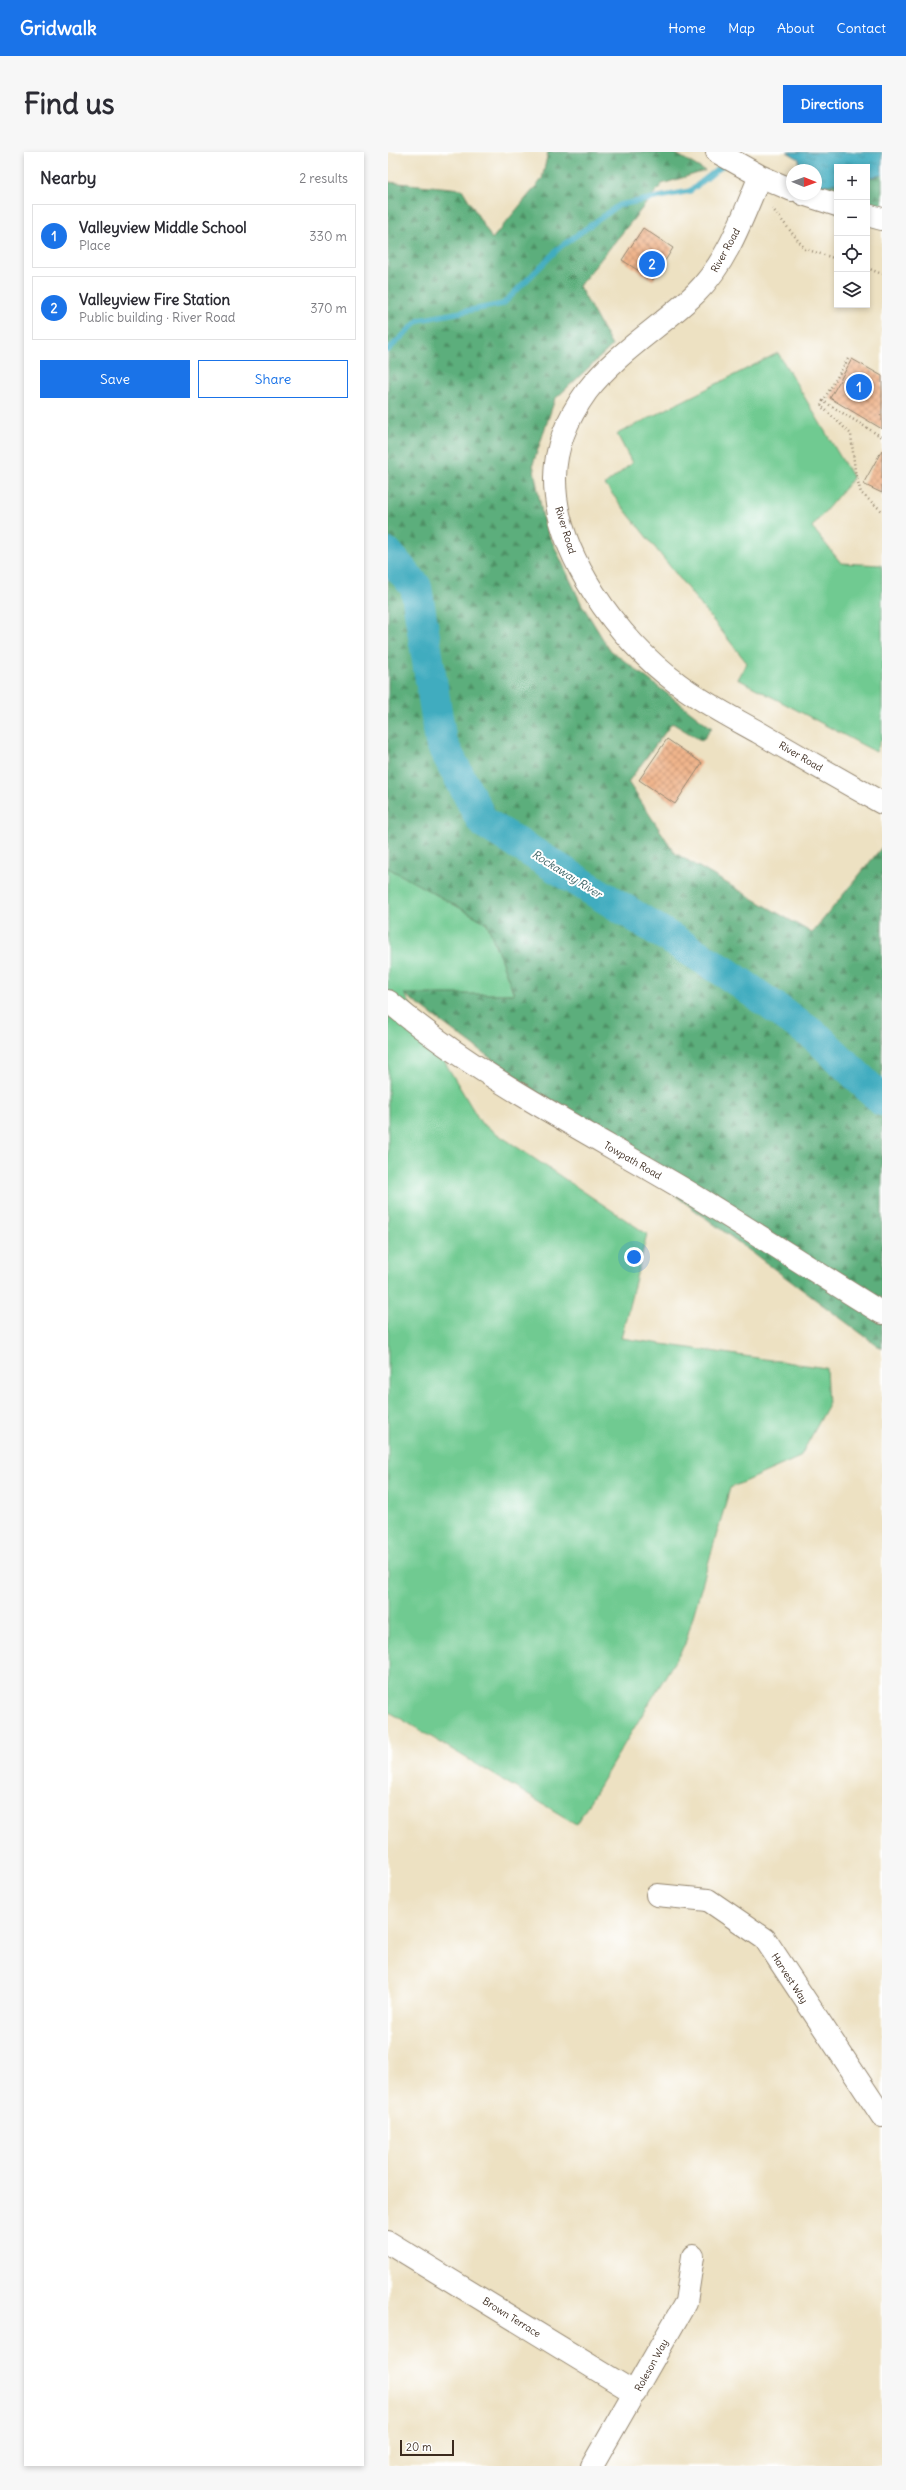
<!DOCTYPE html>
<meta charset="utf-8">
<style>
:root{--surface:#fff;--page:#f7f7f7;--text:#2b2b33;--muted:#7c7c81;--line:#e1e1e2;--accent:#1a73e8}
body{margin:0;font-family:Delius,sans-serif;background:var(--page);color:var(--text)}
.controls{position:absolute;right:12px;top:12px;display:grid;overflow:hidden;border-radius:0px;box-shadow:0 2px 6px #0003}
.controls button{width:36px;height:36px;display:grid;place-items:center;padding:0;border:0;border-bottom:1px solid var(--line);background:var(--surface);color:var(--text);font:20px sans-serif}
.compass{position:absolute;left:398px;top:12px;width:36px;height:36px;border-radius:50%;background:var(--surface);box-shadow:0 2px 6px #0003;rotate:91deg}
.scale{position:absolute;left:12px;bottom:10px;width:54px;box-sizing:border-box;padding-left:4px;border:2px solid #3b2a1e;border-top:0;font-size:11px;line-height:14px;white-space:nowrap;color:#3b2a1e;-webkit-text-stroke:3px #fff;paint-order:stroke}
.you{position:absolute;left:246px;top:1105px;width:14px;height:14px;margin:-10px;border:3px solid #fff;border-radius:50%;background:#1a73e8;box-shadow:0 0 0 6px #1a73e833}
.badge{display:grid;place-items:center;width:26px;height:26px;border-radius:50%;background:var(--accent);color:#fff;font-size:13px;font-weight:700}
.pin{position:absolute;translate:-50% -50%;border:2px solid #fff;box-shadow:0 1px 4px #0006}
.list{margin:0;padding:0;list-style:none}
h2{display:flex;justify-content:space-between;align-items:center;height:52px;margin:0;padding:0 16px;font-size:17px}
h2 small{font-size:13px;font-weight:400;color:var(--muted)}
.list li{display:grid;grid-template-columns:26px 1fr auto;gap:12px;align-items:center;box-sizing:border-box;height:64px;margin:0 8px 8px;padding:0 8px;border:1px solid var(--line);border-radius:0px}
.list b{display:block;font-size:15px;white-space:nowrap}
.list p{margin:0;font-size:13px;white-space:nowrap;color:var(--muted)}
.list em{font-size:13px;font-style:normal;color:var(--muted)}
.actions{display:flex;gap:8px;padding:12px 16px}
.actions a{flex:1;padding:9px 0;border:1px solid var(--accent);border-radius:0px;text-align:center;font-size:14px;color:var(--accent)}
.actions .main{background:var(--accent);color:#fff}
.icon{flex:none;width:22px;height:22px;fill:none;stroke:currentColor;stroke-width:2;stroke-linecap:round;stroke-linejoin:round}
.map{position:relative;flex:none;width:494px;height:2314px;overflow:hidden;border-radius:0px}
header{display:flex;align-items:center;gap:24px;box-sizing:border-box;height:56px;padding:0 20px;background:var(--accent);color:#fff}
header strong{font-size:19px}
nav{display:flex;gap:22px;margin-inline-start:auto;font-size:14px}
.intro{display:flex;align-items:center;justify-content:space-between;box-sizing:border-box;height:96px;padding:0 24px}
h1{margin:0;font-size:28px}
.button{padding:10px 18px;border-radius:0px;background:var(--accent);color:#fff;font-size:14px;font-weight:700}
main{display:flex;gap:24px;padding:0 24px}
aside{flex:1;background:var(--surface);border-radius:0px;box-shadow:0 2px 6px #0003}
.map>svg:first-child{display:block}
.green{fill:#70ca91;stroke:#567a58}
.forest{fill:url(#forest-firs);stroke:#4c6c4c}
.water{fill:url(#water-ripples);stroke:#3e6b6e}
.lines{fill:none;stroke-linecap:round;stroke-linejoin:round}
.stream{stroke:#40acbf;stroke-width:5.5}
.river{stroke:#40acbf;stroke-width:32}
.building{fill:url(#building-cross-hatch)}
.minor-casing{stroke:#948670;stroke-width:24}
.path{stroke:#948670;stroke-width:2.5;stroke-dasharray:1 3;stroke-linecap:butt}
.minor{stroke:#fff;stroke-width:22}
.labels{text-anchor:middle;stroke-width:4;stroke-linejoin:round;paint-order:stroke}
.street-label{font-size:10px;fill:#3b2a1e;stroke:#fff}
.water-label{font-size:11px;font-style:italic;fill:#3d6466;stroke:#fff}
</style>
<header>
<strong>Gridwalk</strong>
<nav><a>Home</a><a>Map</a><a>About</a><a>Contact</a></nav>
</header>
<div class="intro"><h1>Find us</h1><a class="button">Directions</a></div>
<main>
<aside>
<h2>Nearby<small>2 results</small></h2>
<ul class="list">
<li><span class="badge">1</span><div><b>Valleyview Middle School</b><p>Place</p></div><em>330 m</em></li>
<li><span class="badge">2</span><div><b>Valleyview Fire Station</b><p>Public building · River Road</p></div><em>370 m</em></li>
</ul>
<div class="actions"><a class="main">Save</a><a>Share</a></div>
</aside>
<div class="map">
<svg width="494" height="2314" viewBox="0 0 494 2314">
<defs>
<pattern id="forest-firs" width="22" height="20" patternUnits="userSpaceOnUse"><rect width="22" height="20" fill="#5cae7b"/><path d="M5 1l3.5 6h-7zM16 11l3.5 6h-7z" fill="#4d8e64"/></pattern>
<pattern id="water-ripples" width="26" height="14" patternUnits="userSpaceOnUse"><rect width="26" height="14" fill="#40acbf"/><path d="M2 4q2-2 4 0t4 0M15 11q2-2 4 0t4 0" fill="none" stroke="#378c9b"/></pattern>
<pattern id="building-cross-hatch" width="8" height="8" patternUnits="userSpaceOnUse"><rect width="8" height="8" fill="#f0b58c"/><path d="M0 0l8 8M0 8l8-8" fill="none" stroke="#c49372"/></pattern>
</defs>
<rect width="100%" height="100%" fill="#fff"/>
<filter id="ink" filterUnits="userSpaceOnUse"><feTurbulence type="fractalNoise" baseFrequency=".025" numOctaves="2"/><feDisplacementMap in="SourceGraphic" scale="8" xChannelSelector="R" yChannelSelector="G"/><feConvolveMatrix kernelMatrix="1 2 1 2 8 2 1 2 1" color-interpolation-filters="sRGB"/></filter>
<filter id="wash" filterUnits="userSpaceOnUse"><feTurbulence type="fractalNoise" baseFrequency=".012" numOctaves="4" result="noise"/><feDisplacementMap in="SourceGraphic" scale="16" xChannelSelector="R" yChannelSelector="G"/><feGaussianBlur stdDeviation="0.9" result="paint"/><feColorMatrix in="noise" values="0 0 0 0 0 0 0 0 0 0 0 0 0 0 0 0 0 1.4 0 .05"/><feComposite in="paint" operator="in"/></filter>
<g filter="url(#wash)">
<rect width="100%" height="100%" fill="#ede1c2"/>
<path class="green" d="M390 201 465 326 424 375 453 411 494 413V586L488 600 350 527 359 511 217 333 244 311 229 282Z
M0 715 99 771 126 842 17 843 93 971 259 1082 233 1186 438 1216 440 1254 412 1305 342 1336 297 1492 188 1672 0 1559Z"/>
<path class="forest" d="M160 0H285L317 19 274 32 191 134 224 194 167 247 145 312 156 372 193 451 221 497 324 576 314 589 284 571 240 630 287 701 424 781 494 695V1197L16 842H126L99 771 0 716V30L74 37 104 87 154 27Z
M494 23V77L479 71V26Z
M428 30 436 34 449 31V61L428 42Z"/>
<path class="water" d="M399 0H494V23L479 26V15H449V31L436 34 428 30V18H411V7Z"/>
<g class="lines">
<path class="stream" d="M0 198 31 168 115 152 172 95 231 53 302 39 338 11"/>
<path class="river" d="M0 402 28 435 53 590 95 670 337 820 431 887 494 948"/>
</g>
<g id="blocks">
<path class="building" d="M255 76 285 96 265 128 234 108Z
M464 207 494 224V277L442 246Z
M494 298V341L475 332Z
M279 587 314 611 287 652 251 628Z"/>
</g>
</g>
<g filter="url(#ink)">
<use href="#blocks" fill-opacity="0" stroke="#948670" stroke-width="1"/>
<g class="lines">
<defs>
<path id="minor" d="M329 0 372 24 404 38
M372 24C355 64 340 109 308 141 274 174 229 200 199 239 181 264 167 294 167 326 166 401 231 489 289 531 314 550 343 565 370 580 411 604 453 628 494 651
M415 42 449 53
M479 63 494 67
M0 849C90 925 198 979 299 1039 365 1079 429 1121 494 1161
M269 1743 320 1748 377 1787 494 1964
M0 2090 247 2241
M204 2314 298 2150 305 2104"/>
</defs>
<use href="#minor" class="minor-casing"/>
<path class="path" d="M384 56 417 97 449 107
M479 116 494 122
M460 207 435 249 494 285
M435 249 433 254 463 282 467 319 473 341 494 359
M492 263 494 264"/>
<use href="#minor" class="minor"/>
</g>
</g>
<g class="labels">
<g class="street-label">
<text transform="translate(337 98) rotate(-61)" y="4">River Road</text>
<text transform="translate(178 378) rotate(73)" y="4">River Road</text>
<text transform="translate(413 604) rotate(30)" y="4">River Road</text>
<text transform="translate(245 1008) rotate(30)" y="4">Towpath Road</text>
<text transform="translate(402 1826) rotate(57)" y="4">Harvest Way</text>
<text transform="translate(124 2165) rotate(32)" y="4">Brown Terrace</text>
<text transform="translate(263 2213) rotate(-61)" y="4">Roleson Way</text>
</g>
<g class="water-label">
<text transform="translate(179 722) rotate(32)" y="4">Rockaway River</text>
</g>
</g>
</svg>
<div class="controls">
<button>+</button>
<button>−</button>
<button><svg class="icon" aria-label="locate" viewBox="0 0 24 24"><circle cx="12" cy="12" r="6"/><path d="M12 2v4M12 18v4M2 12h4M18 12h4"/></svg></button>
<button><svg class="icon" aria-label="layers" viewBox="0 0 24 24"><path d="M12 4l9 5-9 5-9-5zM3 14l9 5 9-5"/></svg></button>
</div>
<svg class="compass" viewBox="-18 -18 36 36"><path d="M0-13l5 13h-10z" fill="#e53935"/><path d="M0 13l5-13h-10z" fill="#7c7c81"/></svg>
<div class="scale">20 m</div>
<div class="you"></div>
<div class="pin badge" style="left:471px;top:235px">1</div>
<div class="pin badge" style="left:264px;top:112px">2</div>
</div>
</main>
